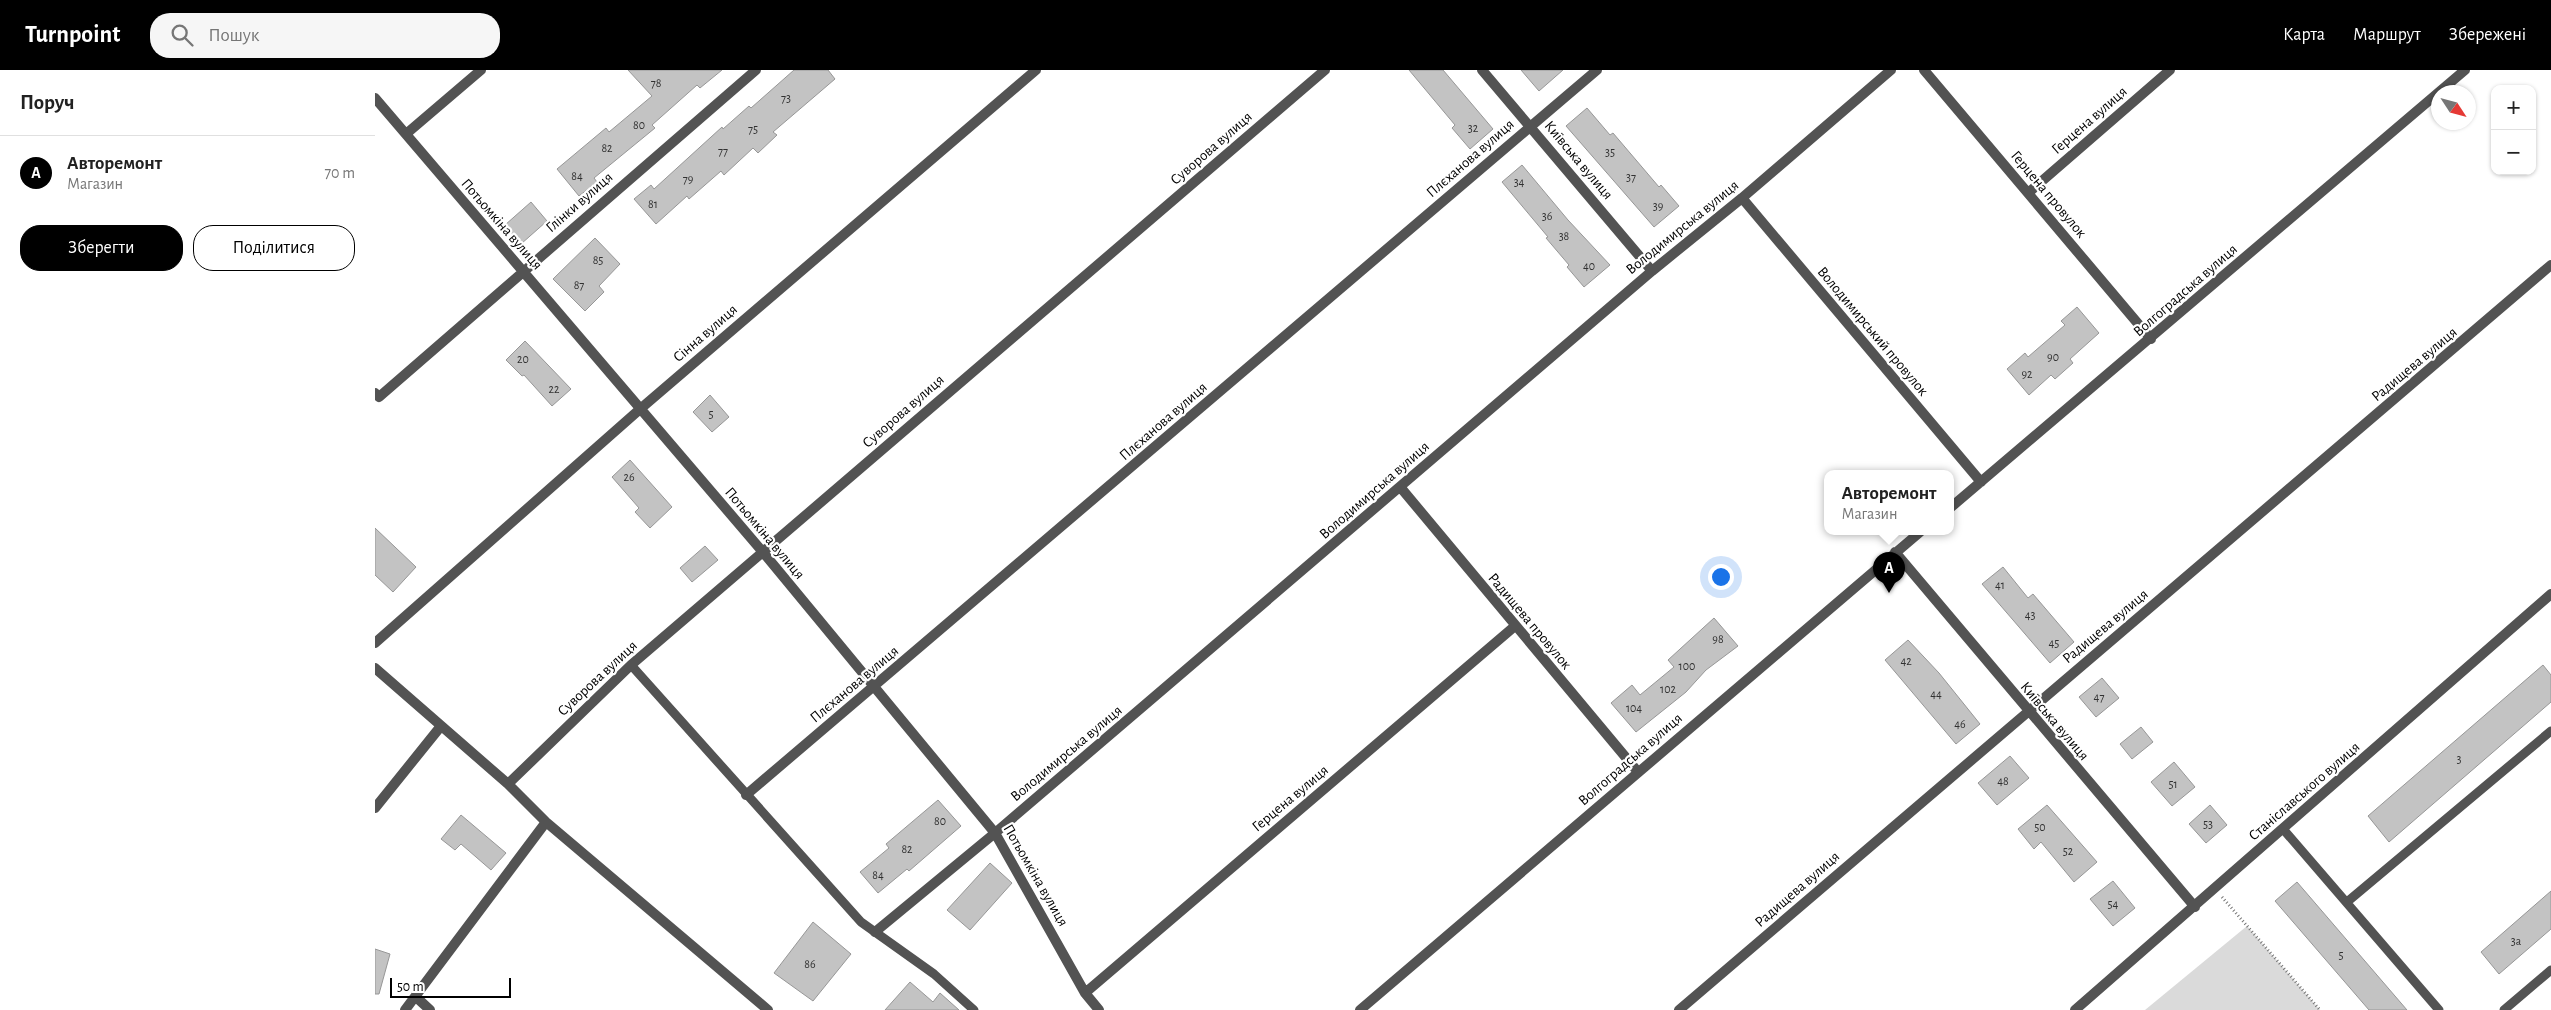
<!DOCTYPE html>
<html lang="uk">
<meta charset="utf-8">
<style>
:root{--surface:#fff;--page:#f6f6f6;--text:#222;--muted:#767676;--line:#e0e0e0;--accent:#000}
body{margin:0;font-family:"Alegreya Sans",sans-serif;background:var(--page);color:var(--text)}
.controls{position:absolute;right:15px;top:15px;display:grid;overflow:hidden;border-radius:10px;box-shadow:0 1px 4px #0004}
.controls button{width:45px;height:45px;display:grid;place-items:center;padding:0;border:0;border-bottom:1px solid var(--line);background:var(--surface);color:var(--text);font:25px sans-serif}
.compass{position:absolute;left:2056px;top:15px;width:45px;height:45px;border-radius:50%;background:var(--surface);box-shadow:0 1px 4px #0004;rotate:126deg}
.scale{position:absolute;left:15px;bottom:12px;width:121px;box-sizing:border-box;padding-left:5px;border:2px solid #000;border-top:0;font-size:14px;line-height:18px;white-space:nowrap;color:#000;-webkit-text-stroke:4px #fff;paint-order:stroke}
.you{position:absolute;left:1345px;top:506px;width:18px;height:18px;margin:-12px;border:4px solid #fff;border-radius:50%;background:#1a73e8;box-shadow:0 0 0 8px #1a73e833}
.badge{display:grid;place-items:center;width:32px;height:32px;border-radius:50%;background:var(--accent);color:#fff;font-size:16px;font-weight:700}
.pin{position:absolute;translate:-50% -41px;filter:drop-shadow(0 1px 2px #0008)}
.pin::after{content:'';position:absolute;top:26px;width:18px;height:15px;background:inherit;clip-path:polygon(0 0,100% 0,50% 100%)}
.popup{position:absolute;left:1449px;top:400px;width:130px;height:65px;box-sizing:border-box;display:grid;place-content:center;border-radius:10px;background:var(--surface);filter:drop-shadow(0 1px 4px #0005);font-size:16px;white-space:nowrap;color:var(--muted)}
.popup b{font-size:19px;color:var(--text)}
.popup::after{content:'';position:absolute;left:50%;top:100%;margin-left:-10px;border:10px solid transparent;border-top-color:var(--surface)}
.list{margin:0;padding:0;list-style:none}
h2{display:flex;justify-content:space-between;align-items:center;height:65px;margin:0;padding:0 20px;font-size:21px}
h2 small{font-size:16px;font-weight:400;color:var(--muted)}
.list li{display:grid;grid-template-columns:32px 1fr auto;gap:15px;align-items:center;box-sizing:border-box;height:75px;padding:0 20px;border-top:1px solid var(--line)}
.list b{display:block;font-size:19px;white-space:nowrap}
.list p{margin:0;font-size:16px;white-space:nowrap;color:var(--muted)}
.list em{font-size:16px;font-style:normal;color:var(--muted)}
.actions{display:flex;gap:10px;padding:15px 20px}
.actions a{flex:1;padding:11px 0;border:1px solid var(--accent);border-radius:20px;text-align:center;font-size:18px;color:var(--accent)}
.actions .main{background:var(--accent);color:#fff}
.icon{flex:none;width:28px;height:28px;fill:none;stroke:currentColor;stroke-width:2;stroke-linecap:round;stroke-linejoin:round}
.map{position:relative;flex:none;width:2176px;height:940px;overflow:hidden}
header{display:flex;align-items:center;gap:30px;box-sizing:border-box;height:70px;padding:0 25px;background:var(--accent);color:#fff}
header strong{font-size:24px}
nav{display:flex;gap:28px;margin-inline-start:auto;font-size:18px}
.search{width:350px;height:45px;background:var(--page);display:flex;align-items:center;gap:12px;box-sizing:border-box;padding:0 18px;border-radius:20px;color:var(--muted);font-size:19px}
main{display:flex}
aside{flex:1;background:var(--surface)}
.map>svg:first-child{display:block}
.green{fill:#dadada}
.building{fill:#c3c3c3;stroke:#979797}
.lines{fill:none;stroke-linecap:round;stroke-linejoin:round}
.path{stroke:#757575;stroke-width:3;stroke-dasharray:1 2.5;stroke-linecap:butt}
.lane{stroke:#535353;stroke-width:9}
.street{stroke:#535353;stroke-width:10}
.labels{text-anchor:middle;stroke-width:4.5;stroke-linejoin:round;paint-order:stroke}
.number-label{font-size:12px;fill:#313131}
.street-label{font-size:15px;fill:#000;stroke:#fff}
</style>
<header>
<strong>Turnpoint</strong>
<div class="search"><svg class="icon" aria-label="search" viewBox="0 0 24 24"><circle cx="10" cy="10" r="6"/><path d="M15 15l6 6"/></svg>Пошук</div>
<nav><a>Карта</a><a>Маршрут</a><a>Збережені</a></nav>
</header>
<main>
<aside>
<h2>Поруч<small></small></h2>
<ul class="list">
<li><span class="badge">A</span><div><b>Авторемонт</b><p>Магазин</p></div><em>70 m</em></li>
</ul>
<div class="actions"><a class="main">Зберегти</a><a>Поділитися</a></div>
</aside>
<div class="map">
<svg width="2176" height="940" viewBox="0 0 2176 940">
<rect width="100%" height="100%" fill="#fff"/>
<path class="green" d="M1872 856 1945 940H1770Z"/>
<path class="building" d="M253 0H347L325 18 322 15 277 55 280 58 219 108 222 112 204 126 182 99 231 58 234 62 277 26Z
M419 0H453L460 9 398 62 402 65 383 83 378 78 349 105 346 101 314 129 312 126 281 154 259 129 276 115 279 119 347 57 348 59 374 36 376 38Z
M1034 0H1068L1118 59 1095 79 1077 58 1080 55Z
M1146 0H1188L1164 21Z
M1212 38 1235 65 1238 63 1284 117 1286 115 1304 136 1279 157 1191 56Z
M1147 95 1193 150 1235 195 1209 217 1192 197 1194 195 1171 168 1173 167 1127 112Z
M156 132 172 151 146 174 130 155Z
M220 168 245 194 224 216 229 222 210 241 178 209Z
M1702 237 1724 263 1695 289 1698 293 1680 309 1676 305 1654 325 1632 299 1650 283 1653 287 1690 255 1686 251Z
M150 271 196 319 177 336 149 305 147 306 131 290Z
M335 325 354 347 337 362 318 342Z
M255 390 297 437 275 458 260 442 264 438 237 407Z
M0 458 41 497 18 522 0 505Z
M330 476 343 490 317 512 305 498Z
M1628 497 1653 528 1658 524 1699 572 1675 593 1607 514Z
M1339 548 1363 576 1331 600 1311 622 1261 662 1236 633 1257 615 1265 625 1299 597 1293 590Z
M1533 570 1564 603 1605 654 1581 674 1510 590Z
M2168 595 2176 605V632L2014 772 1993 746Z
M1727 608 1744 628 1721 647 1704 627Z
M1766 657 1778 672 1757 689 1745 674Z
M1635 686 1654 708 1622 735 1603 713Z
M1799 692 1820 717 1797 736 1776 712Z
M563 730 586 756 534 801 532 799 503 823 485 802 514 778 511 774Z
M1672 735 1722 792 1699 812 1666 772 1659 779 1643 759Z
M1835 735 1852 755 1831 773 1814 754Z
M86 745 131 783 116 800 86 774 80 780 66 769Z
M615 793 637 813 595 860 572 840Z
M1738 811 1760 838 1738 856 1715 829Z
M1922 812 2032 940H1994L1900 831Z
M2176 821V859L2124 904 2106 882Z
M438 852 476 884 438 931 399 903Z
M0 879 15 884 4 924H0Z
M535 912 558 932 565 923 584 940H510Z"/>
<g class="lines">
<path class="path" d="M1847 827 1945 940"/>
<path class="lane" d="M256 595 486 852 559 904 599 940
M1908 759 2064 940
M1972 832 2176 661
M2129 940 2176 900"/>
<path class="street" d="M1107 0 1277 201
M1549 0 1776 269
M0 28 387 481 620 763 710 923 724 940
M31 64 106 0
M1653 123 1795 0
M1367 128 1606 412
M0 323 4 327 381 0
M1026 418 1263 702
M1575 438 2090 0
M1520 482 1820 837
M0 573 264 340 661 0
M0 598 133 714 171 752 393 940
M133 714 256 595 950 0
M371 725 1222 0
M0 738 66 656
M500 862 620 763 1277 201 1367 128 1516 0
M710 923 1140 556
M41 927 55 940
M30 940 171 752
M985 940 1545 462
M1304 940 2176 195
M1700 940 2176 524"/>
</g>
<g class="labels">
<g class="number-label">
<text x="281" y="17">78</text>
<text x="411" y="32">73</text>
<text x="264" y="59">80</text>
<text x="1098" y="62">32</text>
<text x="378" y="63">75</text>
<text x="232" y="82">82</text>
<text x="348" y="85">77</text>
<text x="1235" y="86">35</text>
<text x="202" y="110">84</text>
<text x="1256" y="111">37</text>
<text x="313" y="113">79</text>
<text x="1144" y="116">34</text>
<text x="278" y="138">81</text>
<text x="1283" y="140">39</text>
<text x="1172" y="150">36</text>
<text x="1189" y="170">38</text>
<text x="223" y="194">85</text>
<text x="1214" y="200">40</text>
<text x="204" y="219">87</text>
<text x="1678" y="291">90</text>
<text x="148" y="293">20</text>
<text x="1652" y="308">92</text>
<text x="179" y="323">22</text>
<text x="336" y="348">5</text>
<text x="254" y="411">26</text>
<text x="1625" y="519">41</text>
<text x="1655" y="549">43</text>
<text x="1343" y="573">98</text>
<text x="1679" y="577">45</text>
<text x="1531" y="595">42</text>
<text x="1312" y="600">100</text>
<text x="1293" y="623">102</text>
<text x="1561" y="628">44</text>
<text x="1724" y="631">47</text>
<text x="1259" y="642">104</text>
<text x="1585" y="658">46</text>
<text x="2084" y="693">3</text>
<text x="1628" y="715">48</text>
<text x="1798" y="718">51</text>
<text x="565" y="755">80</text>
<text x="1833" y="758">53</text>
<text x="1665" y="761">50</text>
<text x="532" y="783">82</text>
<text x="1693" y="785">52</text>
<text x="503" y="809">84</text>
<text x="1738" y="838">54</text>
<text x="2141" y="875">3а</text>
<text x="1966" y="889">5</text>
<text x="435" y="898">86</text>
</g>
<g class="street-label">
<text transform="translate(1714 50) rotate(-41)" y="5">Герцена вулиця</text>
<text transform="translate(836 78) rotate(-41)" y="5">Суворова вулиця</text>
<text transform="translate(1095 88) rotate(-41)" y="5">Плєханова вулиця</text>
<text transform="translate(1204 90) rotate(50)" y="5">Київська вулиця</text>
<text transform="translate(1674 124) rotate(50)" y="5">Герцена провулок</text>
<text transform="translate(204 132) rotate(-41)" y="5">Глінки вулиця</text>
<text transform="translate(127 154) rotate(49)" y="5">Потьомкіна вулиця</text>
<text transform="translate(1307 157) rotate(-39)" y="5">Володимирська вулиця</text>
<text transform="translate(1810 220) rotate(-41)" y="5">Волгоградська вулиця</text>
<text transform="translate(1498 261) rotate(50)" y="5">Володимирський провулок</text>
<text transform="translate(330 263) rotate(-41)" y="5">Сінна вулиця</text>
<text transform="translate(2039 294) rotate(-40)" y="5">Радищева вулиця</text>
<text transform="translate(528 341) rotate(-41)" y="5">Суворова вулиця</text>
<text transform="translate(788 351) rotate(-41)" y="5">Плєханова вулиця</text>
<text transform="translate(999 420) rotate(-41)" y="5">Володимирська вулиця</text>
<text transform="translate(390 463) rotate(50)" y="5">Потьомкіна вулиця</text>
<text transform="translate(1155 551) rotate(50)" y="5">Радищева провулок</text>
<text transform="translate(1730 556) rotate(-40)" y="5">Радищева вулиця</text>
<text transform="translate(222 608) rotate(-43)" y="5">Суворова вулиця</text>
<text transform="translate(479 614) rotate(-40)" y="5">Плєханова вулиця</text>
<text transform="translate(1680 651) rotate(50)" y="5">Київська вулиця</text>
<text transform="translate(691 683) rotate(-40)" y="5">Володимирська вулиця</text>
<text transform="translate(1255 689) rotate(-41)" y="5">Волгоградська вулиця</text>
<text transform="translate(1929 721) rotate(-41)" y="5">Станіславського вулиця</text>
<text transform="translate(915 728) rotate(-40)" y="5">Герцена вулиця</text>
<text transform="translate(661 805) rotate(60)" y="5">Потьомкіна вулиця</text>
<text transform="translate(1422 819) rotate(-41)" y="5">Радищева вулиця</text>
</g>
</g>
</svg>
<div class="controls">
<button>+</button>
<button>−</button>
</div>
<svg class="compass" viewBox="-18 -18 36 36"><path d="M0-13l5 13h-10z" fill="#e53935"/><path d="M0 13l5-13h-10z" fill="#767676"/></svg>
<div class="scale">50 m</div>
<div class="you"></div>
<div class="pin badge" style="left:1514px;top:523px">A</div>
<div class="popup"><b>Авторемонт</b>Магазин</div>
</div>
</main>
